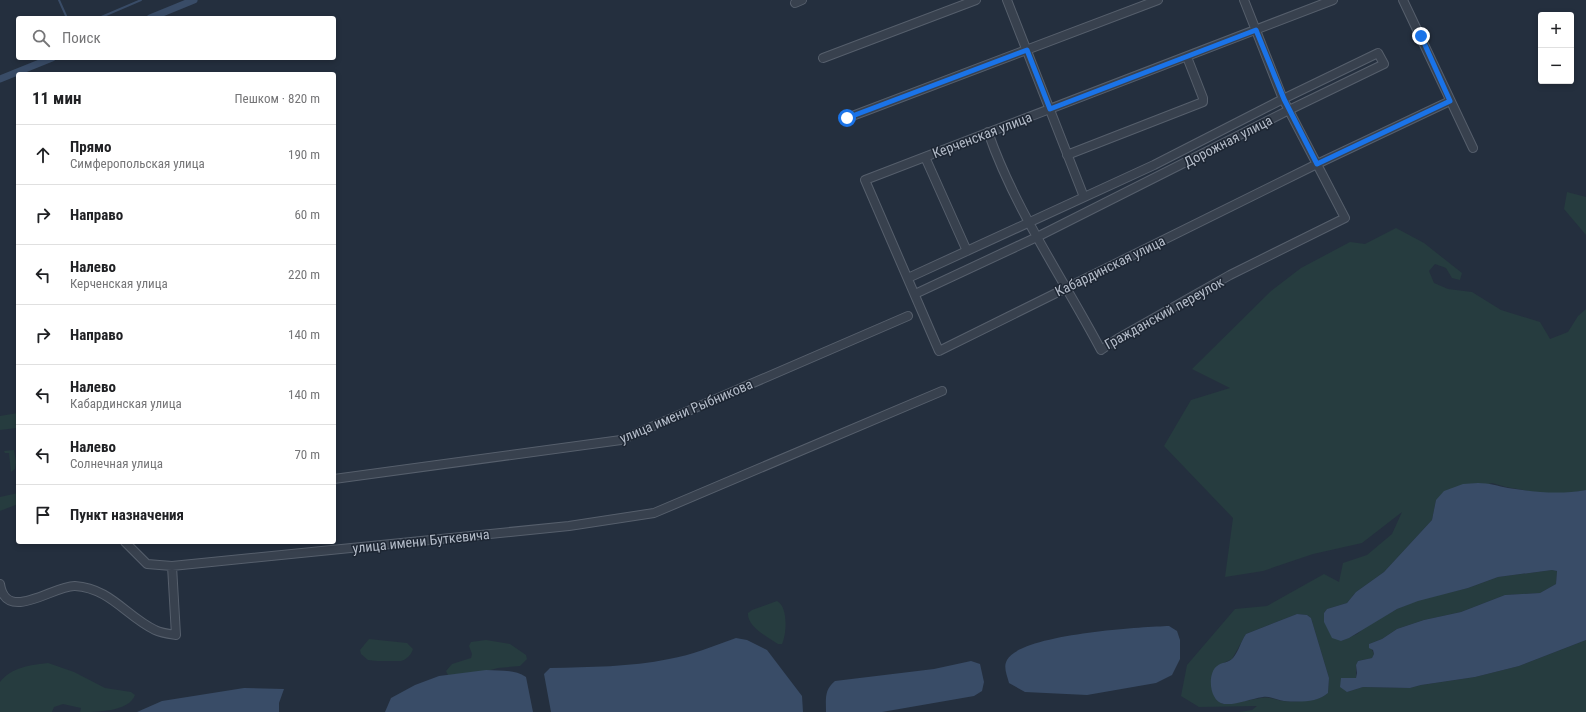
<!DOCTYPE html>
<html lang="ru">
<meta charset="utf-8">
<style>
:root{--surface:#fff;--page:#f6f6f6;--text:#202124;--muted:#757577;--line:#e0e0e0}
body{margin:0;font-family:"Roboto Condensed",sans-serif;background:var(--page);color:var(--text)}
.controls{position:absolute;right:12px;top:12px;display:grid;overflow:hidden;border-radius:4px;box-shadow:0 2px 6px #0003}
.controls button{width:36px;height:36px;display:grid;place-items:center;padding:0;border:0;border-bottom:1px solid var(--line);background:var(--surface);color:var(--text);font:20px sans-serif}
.stop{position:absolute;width:12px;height:12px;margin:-9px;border:3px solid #1a73e8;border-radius:50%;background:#fff}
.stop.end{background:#1a73e8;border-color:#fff;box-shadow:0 1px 4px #0008}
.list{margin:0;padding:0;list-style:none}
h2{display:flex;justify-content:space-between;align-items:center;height:52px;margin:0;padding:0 16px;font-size:17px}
h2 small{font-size:13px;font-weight:400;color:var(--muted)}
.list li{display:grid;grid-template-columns:26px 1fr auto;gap:12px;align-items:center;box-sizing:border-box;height:60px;padding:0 16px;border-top:1px solid var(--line)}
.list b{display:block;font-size:15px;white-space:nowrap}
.list p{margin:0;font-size:13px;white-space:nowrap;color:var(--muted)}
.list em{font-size:13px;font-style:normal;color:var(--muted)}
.icon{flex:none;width:22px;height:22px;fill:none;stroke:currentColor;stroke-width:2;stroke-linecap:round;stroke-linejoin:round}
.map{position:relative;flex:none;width:1586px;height:712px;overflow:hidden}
.search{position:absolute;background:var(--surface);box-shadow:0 2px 6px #0003;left:16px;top:16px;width:320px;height:44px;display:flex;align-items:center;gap:10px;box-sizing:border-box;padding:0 14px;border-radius:4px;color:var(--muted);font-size:15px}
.panel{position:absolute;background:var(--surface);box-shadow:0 2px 6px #0003;left:16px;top:72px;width:320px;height:472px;border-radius:4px}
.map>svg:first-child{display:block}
.green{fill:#263c3f;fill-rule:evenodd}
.water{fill:#394c67}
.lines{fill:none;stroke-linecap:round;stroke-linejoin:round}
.stream{stroke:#394c67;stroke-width:2}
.canal{stroke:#394c67;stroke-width:7}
.minor-casing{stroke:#565f6c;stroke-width:10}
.minor{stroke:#38414e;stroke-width:8}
.route{stroke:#1a73e8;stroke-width:5}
.labels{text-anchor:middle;stroke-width:3;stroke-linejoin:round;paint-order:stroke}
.street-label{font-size:14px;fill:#b4bcc9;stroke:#1d2633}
</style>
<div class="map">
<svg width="1586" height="712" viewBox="0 0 1586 712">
<rect width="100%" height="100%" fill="#242f3e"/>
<path class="green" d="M1567 192 1586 197V235L1564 209Z
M1396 228 1424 243 1462 273 1460 280 1452 278 1446 268 1435 264 1429 271 1434 283 1448 289 1472 292 1501 310 1540 322 1550 339 1568 332 1578 316 1586 309V490L1570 493 1546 494 1506 487 1492 483 1436 500 1432 520 1384 572 1356 592 1347 603 1327 609 1324 613 1341 641 1357 634 1368 625 1397 609 1418 600 1468 588 1498 577 1552 570 1557 571 1556 584 1540 593 1505 595 1461 612 1424 620 1397 629 1382 639 1369 644 1374 654 1372 658 1358 661 1356 665V678L1347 692 1363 687 1410 688 1421 685 1475 677 1519 666 1586 640V712H1239L1252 710 1257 706 1199 707 1181 696 1187 665 1235 609 1267 606 1324 574 1339 582 1343 563 1367 555 1392 534 1402 512 1362 543 1313 554 1263 571 1225 577 1233 518 1164 446 1191 400 1230 388 1192 369 1271 291 1301 268 1350 242 1365 244ZM1297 614 1307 615 1311 618 1329 678 1328 693C1318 702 1296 702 1283 701 1276 700 1268 696 1261 698 1248 700 1236 703 1222 704L1217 666 1232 659 1246 634Z
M18 413V434L17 428 0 430V416Z
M14 450 16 462 15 469 11 472 9 453H5L4 451Z
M18 493V504L0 511V497Z
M777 601C788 606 787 634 782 644H778C768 637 747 627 748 613L752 610Z
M369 639 407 643 413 649C411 655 407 659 401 661H377L368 660 361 654 360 650Z
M486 640 510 644 526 655 527 659 520 666 498 668 479 673 448 675 446 671 452 664 471 658 472 654 469 646 471 642Z
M48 663 74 672 105 688 131 692 135 695C129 712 96 712 80 712L81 708 63 704 54 707 52 712H0V682C12 667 30 665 48 663Z"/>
<path class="water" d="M1478 483C1489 483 1498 486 1508 488 1535 492 1559 495 1586 490V640L1519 666 1475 677 1421 685 1410 688 1363 687 1347 692 1340 687 1341 678H1356L1357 673 1356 665 1358 661 1372 658 1374 654 1373 650 1369 648V644L1382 639 1397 629 1424 620 1461 612 1505 595 1540 593 1556 584 1557 571 1552 570 1498 577 1468 588 1418 601 1397 609 1349 638 1341 641 1332 638 1324 622V613L1327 609 1347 603 1356 592 1384 572 1432 520 1436 500 1444 491 1463 484Z
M1297 614 1307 615 1311 618 1329 678 1328 693C1317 703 1298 702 1284 701 1277 700 1270 696 1263 697 1249 699 1238 705 1224 704 1209 702 1207 673 1217 666 1221 662 1229 663 1233 658 1239 651 1241 641 1246 634Z
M1169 626 1177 631 1180 640V659L1172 675 1156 683 1087 695 1025 692 1009 683C1007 675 1003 667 1007 660 1021 634 1140 627 1169 626Z
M736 638 747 640 767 650 802 696 803 712H551L544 674 550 668C590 667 630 667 669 659 692 655 714 646 736 638Z
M971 661 980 664 984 682 982 691 974 696 882 712H826C826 699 824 690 835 681L934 669Z
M486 670C500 671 514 669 526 677L533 712H385L391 698 415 685 439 676Z
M244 688 284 689 279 703V712H137L162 701Z"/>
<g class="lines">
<path class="stream" d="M59 0 67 18
M99 18 141 0"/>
<path class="canal" d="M150 18 194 0
M0 79 52 58"/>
<defs>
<path id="minor" d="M1007 0 1084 197
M1333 0 865 180 939 351 1317 164 1450 101
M1403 0 1473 148
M795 3 802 0
M823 58 976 0
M847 118 1158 0
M988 132C1015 210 1063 278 1101 350L1117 339 1230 275 1345 218 1283 99 1244 0
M1067 155 1203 102V98L1187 57
M925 157 967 251
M908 278 1154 165 1283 99 1378 53 1384 64 1289 110 1037 237 915 294
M334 479 621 440 908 316
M125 542 147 564 172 566 569 526 654 513 942 391
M0 584C6 624 54 585 75 586 110 588 127 617 155 630 161 633 169 634 176 635L172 566"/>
</defs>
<use href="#minor" class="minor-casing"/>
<use href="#minor" class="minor"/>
</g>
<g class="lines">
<path class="route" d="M847 118 1027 50 1050 109 1256 30 1284 99 1317 164 1450 101 1421 36"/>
</g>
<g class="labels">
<g class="street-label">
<text transform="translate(982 135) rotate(-21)" y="5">Керченская улица</text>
<text transform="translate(1228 141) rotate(-27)" y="5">Дорожная улица</text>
<text transform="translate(1110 266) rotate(-26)" y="5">Кабардинская улица</text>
<text transform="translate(1164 313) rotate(-29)" y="5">Гражданский переулок</text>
<text transform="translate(686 411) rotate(-23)" y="5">улица имени Рыбникова</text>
<text transform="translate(421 541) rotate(-6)" y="5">улица имени Буткевича</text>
</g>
</g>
</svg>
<div class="controls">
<button>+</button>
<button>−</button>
</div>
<div class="stop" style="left:847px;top:118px"></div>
<div class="stop end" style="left:1421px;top:36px"></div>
<div class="search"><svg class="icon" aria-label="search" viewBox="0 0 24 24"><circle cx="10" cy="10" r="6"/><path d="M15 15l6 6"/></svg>Поиск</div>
<section class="panel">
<h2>11 мин<small>Пешком · 820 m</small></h2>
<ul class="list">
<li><svg class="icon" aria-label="ahead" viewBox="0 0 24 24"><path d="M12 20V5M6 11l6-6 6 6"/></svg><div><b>Прямо</b><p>Симферопольская улица</p></div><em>190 m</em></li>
<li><svg class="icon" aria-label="right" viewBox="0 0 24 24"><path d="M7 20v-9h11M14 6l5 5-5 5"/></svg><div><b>Направо</b></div><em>60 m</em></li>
<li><svg class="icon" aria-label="left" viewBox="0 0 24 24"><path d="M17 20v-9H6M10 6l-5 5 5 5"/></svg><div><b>Налево</b><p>Керченская улица</p></div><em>220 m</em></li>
<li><svg class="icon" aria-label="right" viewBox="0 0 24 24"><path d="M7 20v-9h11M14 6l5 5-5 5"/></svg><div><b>Направо</b></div><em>140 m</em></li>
<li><svg class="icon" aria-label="left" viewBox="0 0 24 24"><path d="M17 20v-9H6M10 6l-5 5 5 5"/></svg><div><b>Налево</b><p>Кабардинская улица</p></div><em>140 m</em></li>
<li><svg class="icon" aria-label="left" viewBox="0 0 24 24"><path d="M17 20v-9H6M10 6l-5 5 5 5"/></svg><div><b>Налево</b><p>Солнечная улица</p></div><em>70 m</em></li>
<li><svg class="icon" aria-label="arrive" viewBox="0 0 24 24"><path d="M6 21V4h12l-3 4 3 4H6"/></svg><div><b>Пункт назначения</b></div></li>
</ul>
</section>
</div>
